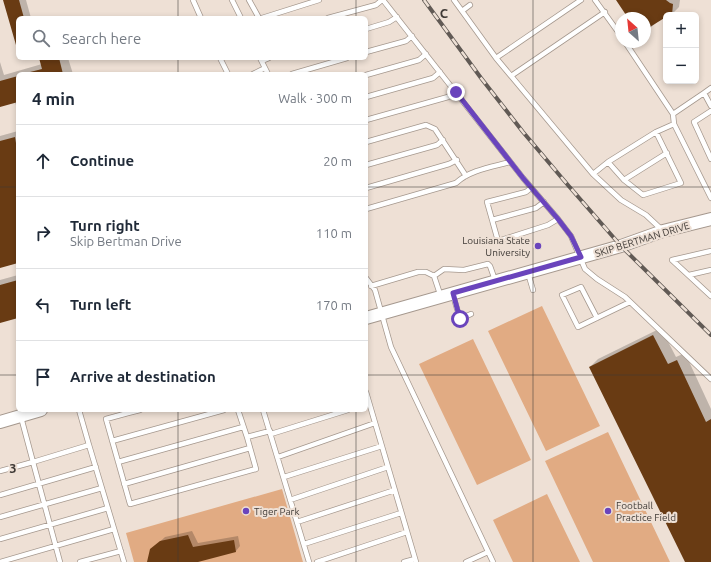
<!DOCTYPE html>
<meta charset="utf-8">
<style>
:root{--surface:#fff;--page:#f6f6f7;--text:#1f2937;--muted:#747a83;--line:#e0e1e3}
body{margin:0;font-family:Ubuntu,sans-serif;background:var(--page);color:var(--text)}
.controls{position:absolute;right:12px;top:12px;display:grid;overflow:hidden;border-radius:6px;box-shadow:0 2px 6px #0003}
.controls button{width:36px;height:36px;display:grid;place-items:center;padding:0;border:0;border-bottom:1px solid var(--line);background:var(--surface);color:var(--text);font:20px sans-serif}
.compass{position:absolute;left:615px;top:12px;width:36px;height:36px;border-radius:50%;background:var(--surface);box-shadow:0 2px 6px #0003;rotate:333deg}
.stop{position:absolute;width:12px;height:12px;margin:-9px;border:3px solid #6a44bc;border-radius:50%;background:#fff}
.stop.end{background:#6a44bc;border-color:#fff;box-shadow:0 1px 4px #0008}
.list{margin:0;padding:0;list-style:none}
h2{display:flex;justify-content:space-between;align-items:center;height:52px;margin:0;padding:0 16px;font-size:17px}
h2 small{font-size:13px;font-weight:400;color:var(--muted)}
.list li{display:grid;grid-template-columns:26px 1fr auto;gap:12px;align-items:center;box-sizing:border-box;height:72px;padding:0 16px;border-top:1px solid var(--line)}
.list b{display:block;font-size:15px;white-space:nowrap}
.list p{margin:0;font-size:13px;white-space:nowrap;color:var(--muted)}
.list em{font-size:13px;font-style:normal;color:var(--muted)}
.icon{flex:none;width:22px;height:22px;fill:none;stroke:currentColor;stroke-width:2;stroke-linecap:round;stroke-linejoin:round}
.map{position:relative;flex:none;width:711px;height:562px;overflow:hidden}
.search{position:absolute;background:var(--surface);box-shadow:0 2px 6px #0003;left:16px;top:16px;width:352px;height:44px;display:flex;align-items:center;gap:10px;box-sizing:border-box;padding:0 14px;border-radius:6px;color:var(--muted);font-size:15px}
.panel{position:absolute;background:var(--surface);box-shadow:0 2px 6px #0003;left:16px;top:72px;width:352px;height:340px;border-radius:6px}
.map>svg:first-child{display:block}
.pitch{fill:#e1ab83}
.shadow{fill:#0003}
.building{fill:#693b13}
.lines{fill:none;stroke-linecap:round;stroke-linejoin:round}
.lane-casing{stroke:#a5988e;stroke-width:6}
.secondary-casing{stroke:#a5988e;stroke-width:14}
.lane{stroke:#fff;stroke-width:4.5}
.secondary{stroke:#fff;stroke-width:12}
.rail-casing{stroke:#615a55;stroke-width:4}
.rail{stroke:#eee0d5;stroke-width:2.5;stroke-dasharray:8;stroke-linecap:butt}
.route{stroke:#6a44bc;stroke-width:5}
.grid{fill:none;stroke:#3f3a36;stroke-width:1;stroke-opacity:0.55}
.poi-dot{fill:#6a44bc;stroke:#eee0d5;stroke-width:1.5}
.labels{text-anchor:middle;stroke-width:4;stroke-linejoin:round;paint-order:stroke}
.street-label{font-size:10px;fill:#3f3a36;stroke:#eee0d5}
.poi-label{font-size:10px;fill:#3f3a36;stroke:#eee0d5;text-anchor:start}
.grid-label{font-size:13px;text-anchor:middle;font-weight:bold;fill:#3f3a36;stroke:#eee0d5;stroke-width:4;stroke-linejoin:round;paint-order:stroke}
</style>
<div class="map">
<svg width="711" height="562" viewBox="0 0 711 562">
<rect width="100%" height="100%" fill="#eee0d5"/>
<path class="pitch" d="M542 306 600 426 546 451 488 331Z
M473 339 531 460 477 485 419 364Z
M608 432 670 562H593L545 461Z
M282 489 303 562H134L126 533Z
M547 494 580 562H513L493 520Z"/>
<path class="shadow" d="M4 0H26L31 18H18V33Z
M618 0H680L679 7 672 14 666 15 645 32V18H630Z
M40 58H68L73 74H18V112L15 102 0 106V62L4 75 42 64Z
M18 131V269L16 263 0 267V136Z
M18 275V317L0 322V280Z
M661 328 676 357 685 353 711 409V562H686L590 367 598 359Z
M192 531 198 543 238 536 240 546 236 551 194 562H148L151 550 165 537Z"/>
<path class="building" d="M3 0H19L24 18H18V45H16Z
M616 0H666L670 3 673 4 672 15H666V17L645 30V18H628Z
M39 58H59L63 74H31L30 72 42 69Z
M18 76V102L0 107V81Z
M15 137 16 143 18 142V263L0 268V141Z
M18 280V318L0 323V285Z
M653 335 668 364 677 360 706 422 711 419V562H685L589 367Z
M188 535 193 547 234 540 236 552 198 562H147L150 549 160 541Z"/>
<g class="lines">
<defs>
<path id="lane" d="M193 0 201 18
M232 0 241 18
M249 0 259 18
M383 0 523 178 558 219 571 236 585 269 597 279 625 297 711 379
M454 0 496 58 593 174 621 200 646 215 662 230
M595 0 621 36
M462 11 470 5
M262 18 319 0
M328 18 376 5 382 0
M366 29 389 22 397 17
M625 42 673 114 674 124 711 198
M366 52 406 41 412 36
M220 58 228 74
M260 58 268 74
M496 58 581 0
M262 61 269 58
M253 74 265 68
M292 74 347 58
M366 75 419 60 426 54
M511 76 605 12
M704 93 711 88
M366 97 433 78 440 72
M711 111 694 122 711 159
M673 114 704 93 711 106
M366 120 448 97 456 92
M656 132 681 183 643 195 624 180 608 162 656 132 674 124
M366 142 426 125 435 129 466 176
M366 165 437 145 443 140
M593 174 608 162
M624 180 667 153
M366 188 449 164 457 160
M531 188 526 192 487 202 498 241 548 225 558 219
M366 209 456 183C470 170 492 167 510 162
M492 220 536 208 544 202
M711 251 672 260 711 296
M528 273 533 290
M689 275 711 270
M434 276 444 269 464 270 488 264 490 266 495 280
M366 278 375 290 391 347 493 562
M371 286 418 272H426L434 276 441 297
M453 295 460 319 471 314
M597 318 581 287 562 295 578 327 630 302
M366 392 416 562
M127 410 128 413 140 410
M238 410 247 437 270 431
M263 410 309 562
M128 413 106 419 130 504 256 469 247 437
M271 434 348 410
M112 441 224 410
M89 445 124 562
M278 457 375 423
M118 462 243 427
M0 471 33 462 21 417
M284 477 382 446
M124 484 250 448
M0 495 96 467
M290 500 388 467
M0 517 102 488
M297 522 395 490
M0 539 108 508
M304 544 401 513
M0 562 114 529
M60 562 33 462 89 445 79 410
M80 562 121 551
M317 562 407 532
M404 562 415 559
M466 562 488 552"/>
<path id="secondary" d="M366 318 621 246 663 231 711 219
M0 422 41 410"/>
</defs>
<use href="#lane" class="lane-casing"/>
<use href="#secondary" class="secondary-casing"/>
<use href="#lane" class="lane"/>
<use href="#secondary" class="secondary"/>
<defs>
<path id="rail" d="M424 0 481 78 523 132 567 184 621 246 711 335"/>
</defs>
<use href="#rail" class="rail-casing"/>
<use href="#rail" class="rail"/>
</g>
<g class="lines">
<path class="route" d="M456 92 523 178 558 219 571 236 581 257 453 293 460 319"/>
</g>
<path class="grid" d="M178 0V18M356 0V18M533 0V562M178 58V74M356 58V74M0 187H18M366 187H711M0 375H18M366 375H711M178 410V562M356 410V562"/>
<g class="poi-dot">
<circle cx="538" cy="246" r="4"/>
<circle cx="246" cy="511" r="4"/>
<circle cx="608" cy="511" r="4"/>
</g>
<g class="labels">
<g class="street-label">
<text transform="translate(642 239) rotate(-17)" y="4">SKIP BERTMAN DRIVE</text>
</g>
<g class="poi-label">
<text x="530" y="244" text-anchor="end">Louisiana State<tspan x="530" dy="12">University</tspan></text>
<text x="616" y="509">Football<tspan x="616" dy="12">Practice Field</tspan></text>
<text x="254" y="515">Tiger Park</text>
</g>
</g>
<g class="grid-label">
<text x="444" y="18">C</text>
<text x="13" y="473">3</text>
</g>
</svg>
<div class="controls">
<button>+</button>
<button>−</button>
</div>
<svg class="compass" viewBox="-18 -18 36 36"><path d="M0-13l5 13h-10z" fill="#e53935"/><path d="M0 13l5-13h-10z" fill="#747a83"/></svg>
<div class="stop" style="left:460px;top:319px"></div>
<div class="stop end" style="left:456px;top:92px"></div>
<div class="search"><svg class="icon" aria-label="search" viewBox="0 0 24 24"><circle cx="10" cy="10" r="6"/><path d="M15 15l6 6"/></svg>Search here</div>
<section class="panel">
<h2>4 min<small>Walk · 300 m</small></h2>
<ul class="list">
<li><svg class="icon" aria-label="ahead" viewBox="0 0 24 24"><path d="M12 20V5M6 11l6-6 6 6"/></svg><div><b>Continue</b></div><em>20 m</em></li>
<li><svg class="icon" aria-label="right" viewBox="0 0 24 24"><path d="M7 20v-9h11M14 6l5 5-5 5"/></svg><div><b>Turn right</b><p>Skip Bertman Drive</p></div><em>110 m</em></li>
<li><svg class="icon" aria-label="left" viewBox="0 0 24 24"><path d="M17 20v-9H6M10 6l-5 5 5 5"/></svg><div><b>Turn left</b></div><em>170 m</em></li>
<li><svg class="icon" aria-label="arrive" viewBox="0 0 24 24"><path d="M6 21V4h12l-3 4 3 4H6"/></svg><div><b>Arrive at destination</b></div></li>
</ul>
</section>
</div>
